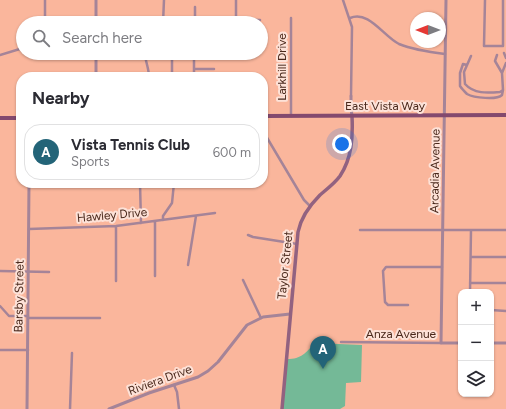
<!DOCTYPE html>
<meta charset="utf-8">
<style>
:root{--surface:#fff;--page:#f7f7f7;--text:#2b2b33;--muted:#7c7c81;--line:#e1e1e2;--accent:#236478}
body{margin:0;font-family:Figtree,sans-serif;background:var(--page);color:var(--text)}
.controls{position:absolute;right:12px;bottom:12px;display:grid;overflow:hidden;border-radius:8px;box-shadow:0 1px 3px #0004}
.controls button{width:36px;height:36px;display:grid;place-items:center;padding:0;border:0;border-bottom:1px solid var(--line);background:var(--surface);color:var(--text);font:20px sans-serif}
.compass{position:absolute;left:410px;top:12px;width:36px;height:36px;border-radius:50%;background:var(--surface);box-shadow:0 1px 3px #0004;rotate:270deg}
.you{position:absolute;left:342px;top:144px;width:14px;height:14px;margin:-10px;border:3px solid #fff;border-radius:50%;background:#1a73e8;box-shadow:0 0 0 6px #1a73e833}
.badge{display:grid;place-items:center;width:26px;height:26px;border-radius:50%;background:var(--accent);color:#fff;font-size:13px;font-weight:700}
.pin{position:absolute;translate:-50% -33px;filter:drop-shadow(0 1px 2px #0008)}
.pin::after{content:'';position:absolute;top:21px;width:14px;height:12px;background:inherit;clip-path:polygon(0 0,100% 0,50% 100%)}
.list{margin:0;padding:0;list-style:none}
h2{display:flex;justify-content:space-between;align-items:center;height:52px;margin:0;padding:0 16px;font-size:17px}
h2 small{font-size:13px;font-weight:400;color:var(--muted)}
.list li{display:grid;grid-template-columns:26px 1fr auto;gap:12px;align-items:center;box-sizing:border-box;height:56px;margin:0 8px 8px;padding:0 8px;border:1px solid var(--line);border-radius:16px}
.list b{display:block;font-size:15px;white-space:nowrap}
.list p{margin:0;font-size:13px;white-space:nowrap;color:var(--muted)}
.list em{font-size:13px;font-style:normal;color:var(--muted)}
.icon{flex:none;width:22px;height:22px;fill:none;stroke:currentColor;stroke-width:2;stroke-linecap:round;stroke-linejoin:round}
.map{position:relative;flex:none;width:506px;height:409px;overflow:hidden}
.search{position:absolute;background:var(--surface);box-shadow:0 1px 3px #0004;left:16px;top:16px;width:252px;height:44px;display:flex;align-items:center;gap:10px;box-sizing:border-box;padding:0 14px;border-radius:22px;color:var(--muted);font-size:15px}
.panel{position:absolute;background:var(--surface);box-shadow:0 1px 3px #0004;left:16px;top:72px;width:252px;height:116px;border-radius:16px}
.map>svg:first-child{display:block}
.green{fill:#74b997}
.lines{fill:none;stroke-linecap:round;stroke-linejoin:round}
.minor{stroke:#a58498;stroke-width:2.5}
.tertiary{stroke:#a58498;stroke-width:3}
.secondary{stroke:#926280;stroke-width:3.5}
.primary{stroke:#83496e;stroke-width:4}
.labels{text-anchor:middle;stroke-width:4;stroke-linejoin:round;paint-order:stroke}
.street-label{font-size:12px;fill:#4a291c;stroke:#fde2d8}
</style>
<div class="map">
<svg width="506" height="409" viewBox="0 0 506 409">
<rect width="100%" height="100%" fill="#fab69c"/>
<path class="green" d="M315 343 362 345 361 382 346 383 345 406 340 409H282L287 359C302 359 305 353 315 343Z"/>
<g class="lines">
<path class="minor" d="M236 0V16L238 20H260
M343 0 352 27 351 96
M485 0 484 46H503V0
M291 18V116
M350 18C369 10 383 36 399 44 414 50 429 52 445 54
M45 23V0
M163 23 164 0
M195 23V7
M145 53C145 61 149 68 149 77
M504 53 506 58
M145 54 194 53V77
M0 55 23 48
M497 55 495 61 502 73 503 90
M467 65 463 64 460 73V86C462 89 465 92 467 94 474 98 497 100 502 95L503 90 500 92C487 93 474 94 465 84L464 72 471 56
M194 69H214
M502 73 506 63
M172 77V53
M263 131 304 200 310 206
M140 183 141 223
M163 220V216L172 203 174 183
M155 221V276
M116 226V281
M29 229 116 226 215 213
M360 230H506
M248 235 253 237 297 244
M471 257H506
M188 265 196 216
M0 271 49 272
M243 280 261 318
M470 283H506
M470 292 471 230
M408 305H388L385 302 383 271 386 267H442
M0 306 9 316H28
M491 310 506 311
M28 318H100
M341 342 441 343
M0 350H28
M174 385 177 392 179 409
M70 409 72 353"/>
<path class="tertiary" d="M96 0V23
M446 0 441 343H461
M96 77V53
M351 96V108L352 116
M491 343H506
M27 409 29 183
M109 409 149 393 198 377 208 371 218 362 247 325 263 317 290 314"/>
<path class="secondary" d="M282 409 298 232C301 217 309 206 320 195 327 189 335 183 340 176 352 158 353 137 352 116"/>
<path class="primary" d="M263 116 506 115
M0 118H21"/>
</g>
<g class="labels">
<g class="street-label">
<text transform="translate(282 67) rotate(-90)" y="4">Larkhill Drive</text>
<text x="385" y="110">East Vista Way</text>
<text transform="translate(435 171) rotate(-89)" y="4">Arcadia Avenue</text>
<text transform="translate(112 215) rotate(-5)" y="4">Hawley Drive</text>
<text transform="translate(285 265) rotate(-84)" y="4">Taylor Street</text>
<text transform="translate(19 296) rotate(-89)" y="4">Barsby Street</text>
<text x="401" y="338">Anza Avenue</text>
<text transform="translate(160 380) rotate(-20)" y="4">Riviera Drive</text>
</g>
</g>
</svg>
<div class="controls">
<button>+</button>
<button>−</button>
<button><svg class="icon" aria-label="layers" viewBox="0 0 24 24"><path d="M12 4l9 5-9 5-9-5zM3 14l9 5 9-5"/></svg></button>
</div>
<svg class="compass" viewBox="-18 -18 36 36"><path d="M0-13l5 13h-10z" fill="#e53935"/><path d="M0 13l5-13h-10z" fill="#7c7c81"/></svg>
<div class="you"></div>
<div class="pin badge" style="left:323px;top:369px">A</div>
<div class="search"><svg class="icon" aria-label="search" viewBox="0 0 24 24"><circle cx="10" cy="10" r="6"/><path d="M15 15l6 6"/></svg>Search here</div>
<section class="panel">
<h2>Nearby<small></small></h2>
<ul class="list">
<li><span class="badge">A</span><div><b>Vista Tennis Club</b><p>Sports</p></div><em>600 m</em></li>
</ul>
</section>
</div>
